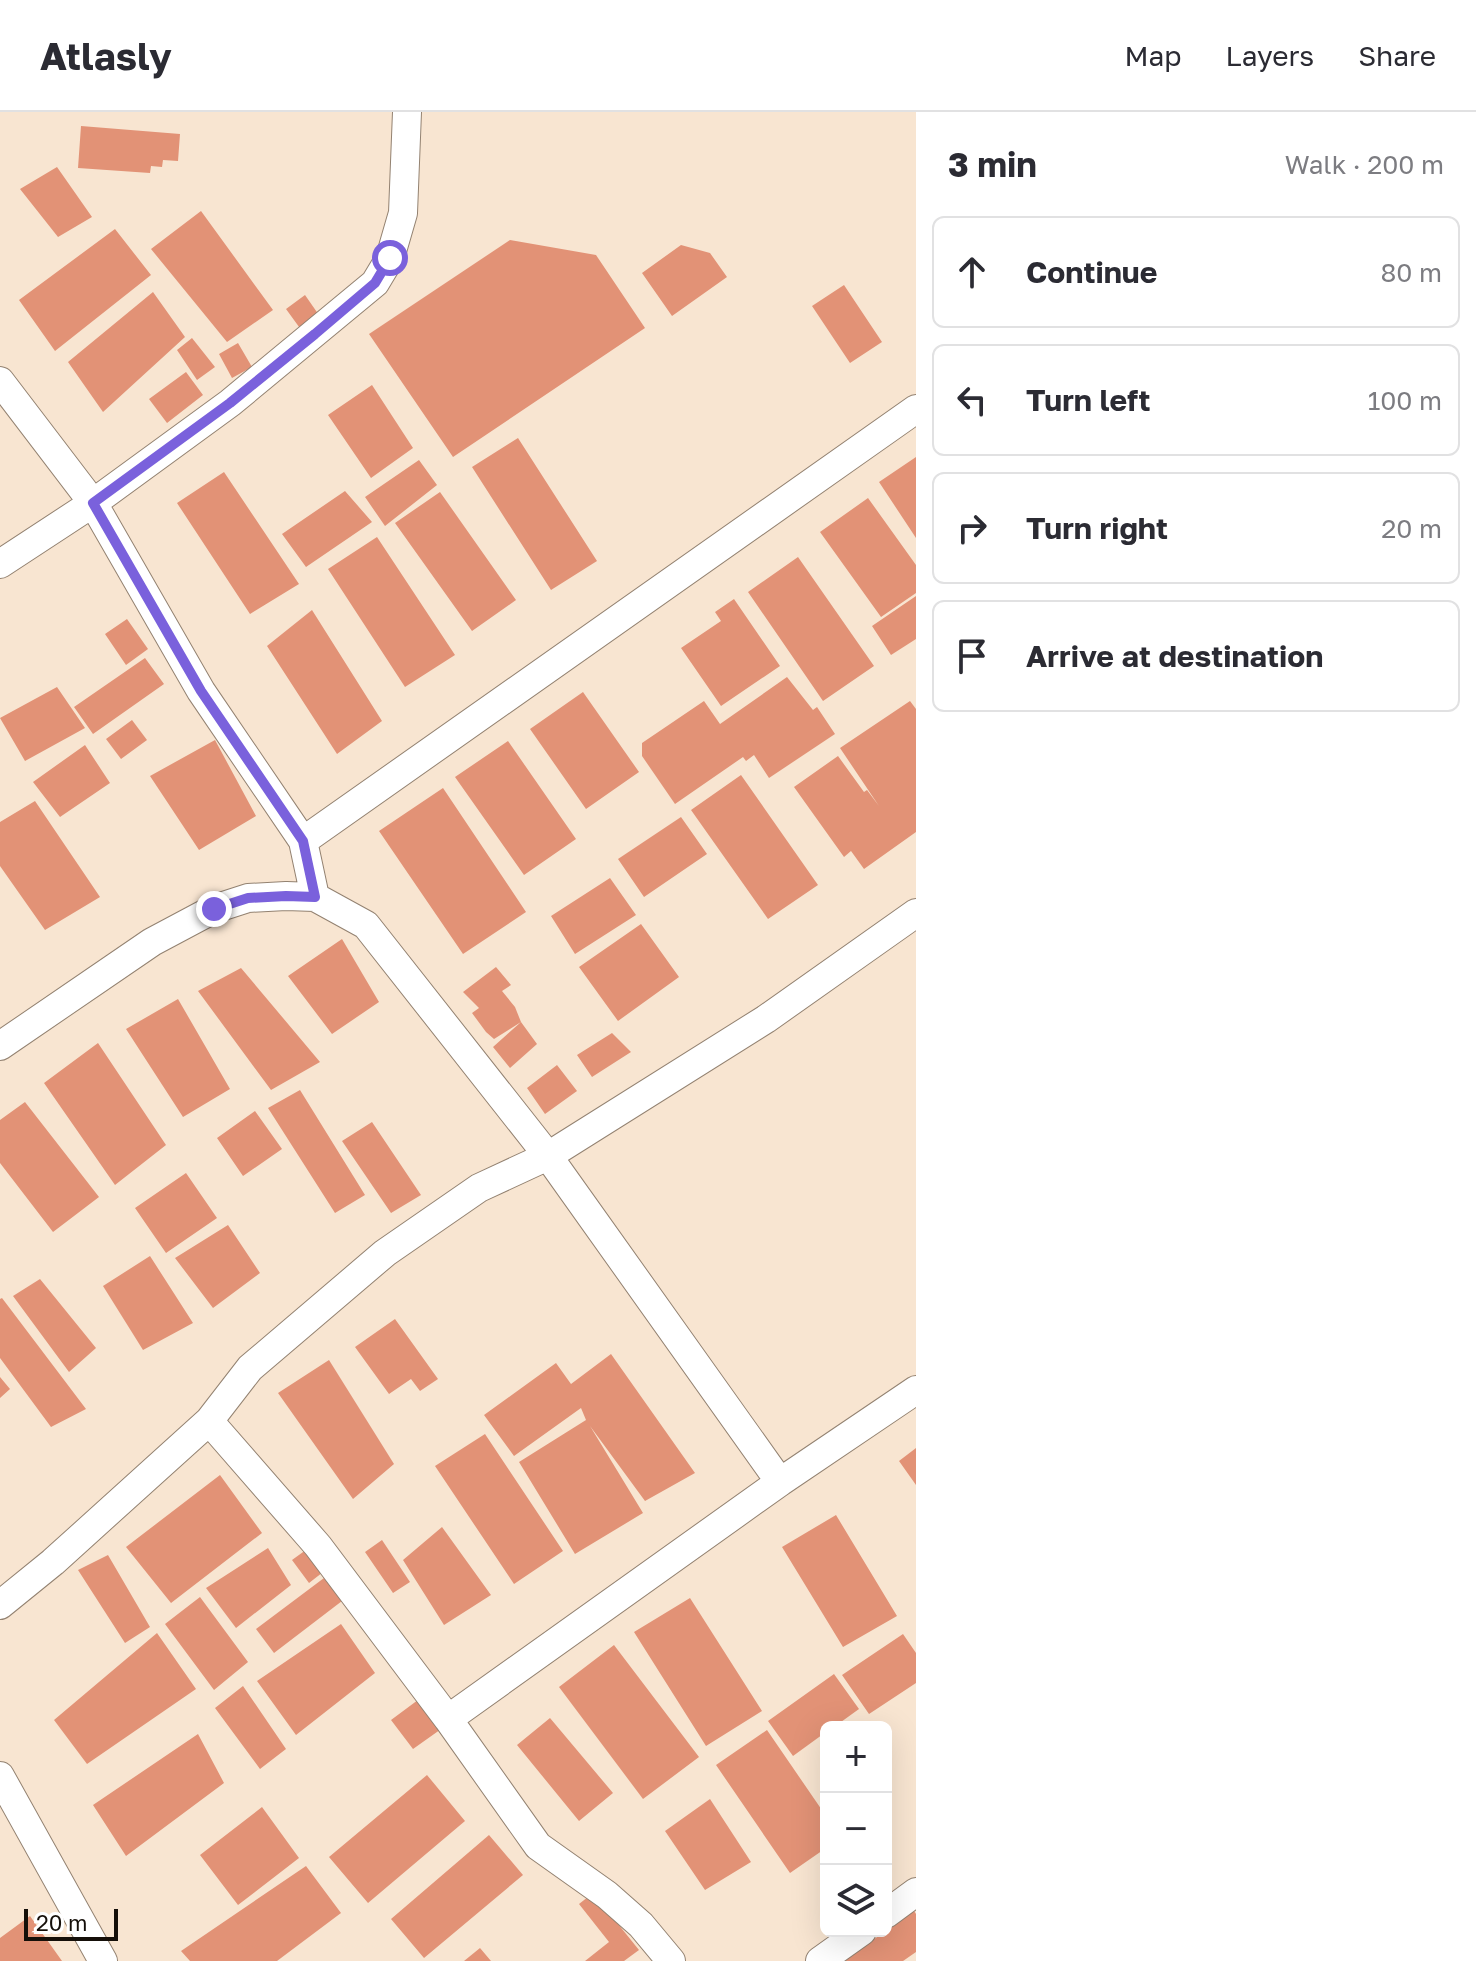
<!DOCTYPE html>
<meta charset="utf-8">
<style>
:root{--surface:#fff;--page:#f2f2f3;--text:#2b2b33;--muted:#7c7c81;--line:#e1e1e2}
body{margin:0;font-family:"Golos Text",sans-serif;background:var(--page);color:var(--text)}
.controls{position:absolute;right:24px;bottom:24px;display:grid;overflow:hidden;border-radius:12px;box-shadow:0 8px 32px #0002}
.controls button{width:72px;height:72px;display:grid;place-items:center;padding:0;border:0;border-bottom:2px solid var(--line);background:var(--surface);color:var(--text);font:40px sans-serif}
.scale{position:absolute;left:24px;bottom:20px;width:94px;box-sizing:border-box;padding-left:8px;border:4px solid #150f09;border-top:0;font-size:22px;line-height:28px;white-space:nowrap;color:#150f09;-webkit-text-stroke:6px #fff;paint-order:stroke}
.stop{position:absolute;width:24px;height:24px;margin:-18px;border:6px solid #7a61dc;border-radius:50%;background:#fff}
.stop.end{background:#7a61dc;border-color:#fff;box-shadow:0 2px 8px #0008}
.list{margin:0;padding:0;list-style:none}
h2{display:flex;justify-content:space-between;align-items:center;height:104px;margin:0;padding:0 32px;font-size:34px}
h2 small{font-size:26px;font-weight:400;color:var(--muted)}
.list li{display:grid;grid-template-columns:52px 1fr auto;gap:24px;align-items:center;box-sizing:border-box;height:112px;margin:0 16px 16px;padding:0 16px;border:2px solid var(--line);border-radius:12px}
.list b{display:block;font-size:30px;white-space:nowrap}
.list em{font-size:26px;font-style:normal;color:var(--muted)}
.icon{flex:none;width:44px;height:44px;fill:none;stroke:currentColor;stroke-width:2;stroke-linecap:round;stroke-linejoin:round}
.map{position:relative;flex:none;width:916px;height:1849px;overflow:hidden}
header{display:flex;align-items:center;gap:48px;box-sizing:border-box;height:112px;padding:0 40px;background:var(--surface);border-bottom:2px solid var(--line)}
header strong{font-size:38px}
nav{display:flex;gap:44px;margin-inline-start:auto;font-size:28px}
main{display:flex}
aside{flex:1;background:var(--surface)}
.map>svg:first-child{display:block}
.building{fill:#e29276}
.lines{fill:none;stroke-linecap:round;stroke-linejoin:round}
.minor-casing{stroke:#938271;stroke-width:30}
.minor{stroke:#fff;stroke-width:28}
.route{stroke:#7a61dc;stroke-width:10}
</style>
<header>
<strong>Atlasly</strong>
<nav><a>Map</a><a>Layers</a><a>Share</a></nav>
</header>
<main>
<div class="map">
<svg width="916" height="1849" viewBox="0 0 916 1849">
<rect width="100%" height="100%" fill="#f8e5d1"/>
<path class="building" d="M81 14 180 22 178 49 163 48 162 55 151 54 150 61 78 56Z
M57 55 92 105 58 125 20 77Z
M201 99 273 198 227 230 151 137Z
M115 117 151 163 55 239 19 188Z
M510 128 596 143 645 216 453 345 369 222Z
M681 133 710 141 727 165 672 204 642 161Z
M844 173 882 230 850 251 812 194Z
M153 180 185 225 103 300 68 250Z
M305 183 321 206 302 219 286 197Z
M192 226 215 255 197 268 177 238Z
M238 231 252 255 232 266 219 242Z
M186 260 203 283 167 311 149 287Z
M372 273 413 336 371 366 328 303Z
M518 326 597 449 551 478 472 355Z
M916 345V426L879 370Z
M419 348 437 373 385 414 365 385Z
M224 360 299 472 250 502 177 391Z
M345 379 372 410 306 455 282 422Z
M440 380 516 488 472 519 395 411Z
M868 386 916 453V481L881 505 820 420Z
M377 425 455 543 405 575 328 457Z
M798 445 874 554 823 589 748 480Z
M916 484V527L891 543 872 514Z
M734 487 780 554 721 594 681 536 721 509 715 500Z
M312 498 382 609 337 642 267 534Z
M127 507 148 537 126 553 105 522Z
M145 546 164 572 93 622 74 595Z
M787 565 813 598 817 595 835 622 769 666 754 643 746 649 743 645 675 692 642 644V631L704 589 720 612Z
M57 575 85 616 25 649 0 606Z
M583 580 639 660 586 697 530 617Z
M910 589 916 597V720L864 757 851 739 844 745 794 675 838 644 864 680 867 678 879 694 840 636Z
M132 608 147 628 121 647 106 627Z
M215 628 256 704 199 738 150 664Z
M508 629 576 727 524 763 455 665Z
M85 633 110 671 60 705 33 670Z
M741 663 818 773 768 807 691 698Z
M443 676 526 800 463 842 379 719Z
M35 689 100 785 45 818 0 754V710Z
M681 705 707 742 644 785 618 747Z
M610 766 636 803 575 842 551 804Z
M641 812 679 865 618 909 579 855Z
M342 827 379 890 332 922 288 864Z
M496 855 511 873 502 879 515 895 521 910 494 927 486 920 472 901 479 896 463 880Z
M241 856 320 950 271 978 198 879Z
M178 887 230 977 183 1005 126 917Z
M521 910 537 932 510 956 493 935Z
M612 921 631 940 592 965 577 943Z
M98 931 166 1033 115 1073 44 971Z
M557 953 577 979 545 1002 527 976Z
M300 978 365 1083 335 1101 268 996Z
M25 990 99 1085 53 1120 0 1051V1008Z
M255 999 282 1037 243 1064 217 1026Z
M372 1010 421 1083 391 1101 342 1029Z
M186 1061 217 1106 166 1141 135 1096Z
M228 1113 260 1161 213 1196 175 1146Z
M150 1144 193 1211 143 1238 103 1174Z
M40 1167 96 1236 69 1260 13 1184Z
M2 1186 86 1297 51 1315 0 1246V1187Z
M395 1207 438 1267 420 1279 411 1267 389 1282 355 1235Z
M611 1242 695 1361 645 1389 590 1314 643 1401 575 1442 519 1350 586 1308 581 1296 514 1344 484 1303 556 1251 571 1272Z
M329 1248 394 1352 353 1387 278 1281Z
M0 1265 10 1277 0 1286Z
M485 1322 563 1439 514 1472 435 1354Z
M916 1336V1373L899 1349Z
M220 1363 262 1421 171 1491 126 1435Z
M836 1403 897 1504 843 1535 782 1435Z
M442 1415 491 1483 444 1513 403 1448Z
M382 1428 410 1470 393 1481 365 1440Z
M310 1435 327 1457 309 1471 292 1448Z
M268 1436 291 1473 236 1516 206 1476Z
M108 1443 150 1515 125 1531 78 1458Z
M324 1466 342 1489 274 1541 256 1517Z
M200 1485 248 1550 214 1578 165 1512Z
M690 1486 762 1599 706 1634 634 1520Z
M341 1512 375 1561 296 1623 257 1569Z
M157 1521 196 1577 87 1652 54 1608Z
M903 1522 916 1541V1571L869 1602 842 1563Z
M614 1533 699 1645 643 1687 559 1575Z
M834 1562 859 1597 834 1615H826V1620L793 1644 768 1609Z
M243 1574 286 1637 260 1657 215 1596Z
M422 1585 444 1615 413 1637 391 1608Z
M550 1606 613 1681 579 1709 517 1633Z
M767 1618 826 1704V1736L790 1761 716 1653Z
M198 1622 224 1671 126 1744 93 1693Z
M427 1663 465 1709 368 1791 329 1745Z
M710 1687 751 1750 705 1778 665 1719Z
M262 1695 299 1746 238 1793 200 1743Z
M489 1723 523 1763 424 1846 391 1807Z
M306 1754 341 1801 277 1849H190L181 1839Z
M593 1781 639 1838 624 1849H585L609 1830 579 1792Z
M914 1799 916 1802V1840L903 1849H843Z
M30 1804 62 1849H0V1826Z
M480 1836 491 1849H464Z"/>
<g class="lines">
<defs>
<path id="minor" d="M0 269 93 391 201 579 303 729 315 785
M0 452 93 391 230 291 375 171 390 146 403 101 407 0
M303 729 916 297
M0 934 152 830 214 797 248 786 286 784 315 785 366 813 548 1044 780 1370
M209 1309 318 1434 448 1607 538 1734 607 1783 641 1813 671 1849
M0 1493 53 1450 209 1309 250 1256 385 1141 479 1076 548 1044 766 907 916 801
M448 1607 780 1370 916 1278
M0 1664 103 1849
M886 1802 916 1780
M820 1849 862 1819"/>
</defs>
<use href="#minor" class="minor-casing"/>
<use href="#minor" class="minor"/>
</g>
<g class="lines">
<path class="route" d="M214 797 248 786 286 784 315 785 303 729 201 579 93 391 230 291 315 222 375 171 390 146"/>
</g>
</svg>
<div class="controls">
<button>+</button>
<button>−</button>
<button><svg class="icon" aria-label="layers" viewBox="0 0 24 24"><path d="M12 4l9 5-9 5-9-5zM3 14l9 5 9-5"/></svg></button>
</div>
<div class="scale">20 m</div>
<div class="stop" style="left:390px;top:146px"></div>
<div class="stop end" style="left:214px;top:797px"></div>
</div>
<aside>
<h2>3 min<small>Walk · 200 m</small></h2>
<ul class="list">
<li><svg class="icon" aria-label="ahead" viewBox="0 0 24 24"><path d="M12 20V5M6 11l6-6 6 6"/></svg><div><b>Continue</b></div><em>80 m</em></li>
<li><svg class="icon" aria-label="left" viewBox="0 0 24 24"><path d="M17 20v-9H6M10 6l-5 5 5 5"/></svg><div><b>Turn left</b></div><em>100 m</em></li>
<li><svg class="icon" aria-label="right" viewBox="0 0 24 24"><path d="M7 20v-9h11M14 6l5 5-5 5"/></svg><div><b>Turn right</b></div><em>20 m</em></li>
<li><svg class="icon" aria-label="arrive" viewBox="0 0 24 24"><path d="M6 21V4h12l-3 4 3 4H6"/></svg><div><b>Arrive at destination</b></div></li>
</ul>
</aside>
</main>
